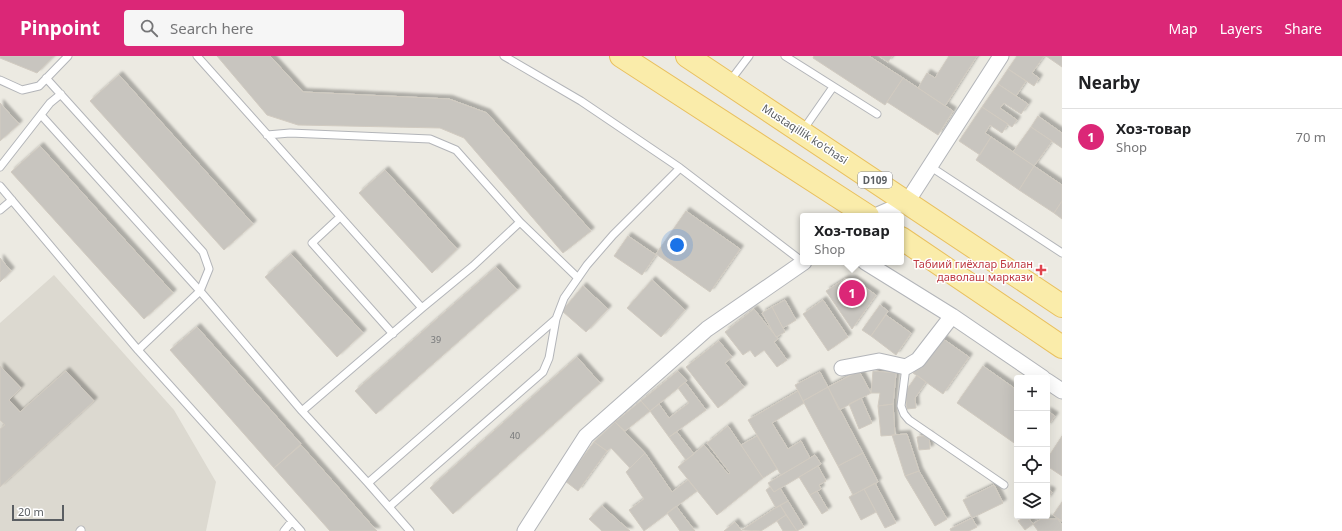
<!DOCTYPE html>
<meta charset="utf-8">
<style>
:root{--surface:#fff;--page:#f6f6f6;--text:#202124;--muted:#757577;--line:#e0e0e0;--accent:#db2777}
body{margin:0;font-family:"Noto Sans",sans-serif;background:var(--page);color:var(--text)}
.controls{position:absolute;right:12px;bottom:12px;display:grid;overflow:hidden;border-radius:4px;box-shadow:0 4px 16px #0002}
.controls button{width:36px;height:36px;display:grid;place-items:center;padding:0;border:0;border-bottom:1px solid var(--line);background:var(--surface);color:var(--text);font:20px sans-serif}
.scale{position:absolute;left:12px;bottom:10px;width:52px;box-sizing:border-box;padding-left:4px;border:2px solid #5a5e62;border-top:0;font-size:11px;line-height:14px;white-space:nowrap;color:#5a5e62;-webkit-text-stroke:3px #fff;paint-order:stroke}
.you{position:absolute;left:677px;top:189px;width:14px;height:14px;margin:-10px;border:3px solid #fff;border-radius:50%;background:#1a73e8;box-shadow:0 0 0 6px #1a73e833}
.badge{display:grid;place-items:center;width:26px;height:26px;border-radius:50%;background:var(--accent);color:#fff;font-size:13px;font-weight:700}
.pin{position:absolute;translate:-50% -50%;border:2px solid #fff;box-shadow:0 1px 4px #0006}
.popup{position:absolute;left:800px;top:157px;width:104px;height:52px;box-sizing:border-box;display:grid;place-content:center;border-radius:4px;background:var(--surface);filter:drop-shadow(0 1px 3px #0005);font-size:13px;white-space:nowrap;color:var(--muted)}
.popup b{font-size:15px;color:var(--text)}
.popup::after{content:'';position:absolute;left:50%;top:100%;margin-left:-8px;border:8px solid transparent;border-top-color:var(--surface)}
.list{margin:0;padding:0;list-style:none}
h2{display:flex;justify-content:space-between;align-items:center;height:52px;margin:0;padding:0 16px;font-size:17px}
h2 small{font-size:13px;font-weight:400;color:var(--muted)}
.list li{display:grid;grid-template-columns:26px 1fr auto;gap:12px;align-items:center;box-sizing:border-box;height:56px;padding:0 16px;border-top:1px solid var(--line)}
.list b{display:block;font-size:15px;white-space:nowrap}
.list p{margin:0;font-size:13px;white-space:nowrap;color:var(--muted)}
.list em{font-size:13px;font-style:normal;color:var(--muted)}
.icon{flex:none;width:22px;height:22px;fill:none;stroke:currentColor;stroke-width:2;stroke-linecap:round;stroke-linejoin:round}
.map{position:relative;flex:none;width:1062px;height:475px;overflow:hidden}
header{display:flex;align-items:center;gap:24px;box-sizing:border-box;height:56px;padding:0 20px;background:var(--accent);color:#fff}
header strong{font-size:19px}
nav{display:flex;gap:22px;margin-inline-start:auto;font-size:14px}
.search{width:280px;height:36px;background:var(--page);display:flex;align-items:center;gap:10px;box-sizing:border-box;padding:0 14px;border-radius:4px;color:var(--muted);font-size:15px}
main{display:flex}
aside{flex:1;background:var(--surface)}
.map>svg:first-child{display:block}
.education{fill:#dcd9d0}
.building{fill:#c8c5bf;stroke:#d1cbc1;filter:url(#shadow)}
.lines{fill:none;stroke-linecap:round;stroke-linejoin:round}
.service-casing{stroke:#b3b5b9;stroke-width:9}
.minor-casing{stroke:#b3b5b9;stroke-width:17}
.primary-casing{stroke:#e9c05f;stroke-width:24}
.service{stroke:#fff;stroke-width:7}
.minor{stroke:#fff;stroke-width:15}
.primary{stroke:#faecaa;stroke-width:22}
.health-dot{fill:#e0444e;stroke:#fff;stroke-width:1.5}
.labels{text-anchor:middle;stroke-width:3;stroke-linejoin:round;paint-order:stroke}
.number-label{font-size:9px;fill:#767879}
.shield{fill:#fff;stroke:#8c8e91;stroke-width:1}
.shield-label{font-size:10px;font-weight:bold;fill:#5a5e62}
.street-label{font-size:11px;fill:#5a5e62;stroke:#fff}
.health-label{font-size:11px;fill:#be3a42;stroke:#fff;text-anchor:end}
</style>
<header>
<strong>Pinpoint</strong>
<div class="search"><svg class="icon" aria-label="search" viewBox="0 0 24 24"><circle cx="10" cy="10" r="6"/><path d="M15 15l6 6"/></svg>Search here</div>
<nav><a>Map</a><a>Layers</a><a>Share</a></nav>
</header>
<main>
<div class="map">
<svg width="1062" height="475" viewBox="0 0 1062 475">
<defs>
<filter id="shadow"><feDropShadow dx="3.5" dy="-3.5" stdDeviation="1" flood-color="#0004"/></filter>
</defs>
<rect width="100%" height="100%" fill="#eceae2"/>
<path class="education" d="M54 219 174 354 216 426 206 475H0V267Z"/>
<path class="building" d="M0 0H54L37 17 0 2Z
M217 0H270L303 36 449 43 487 57 591 175 563 197 464 82 440 72 298 69 267 59Z
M814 0H869L903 22 885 49 813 2Z
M879 0H892L888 6Z
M949 0H977L945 50 918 32 927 17 935 22Z
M1017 0H1044L1032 17 1039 22 1034 30 1008 13Z
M1046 0H1062V11Z
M1008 13 1026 25 1016 40 998 28Z
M119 19 253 168 224 194 90 45Z
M903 22 953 55 938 79 887 46Z
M998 28 1028 48 1021 58 1004 47 1000 52 1017 64 1012 71 982 51Z
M0 47 19 68 0 85Z
M982 51 1008 68 1002 77 990 69 985 77 991 81 980 99 959 85Z
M1038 60 1062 77V92L1031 71Z
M1031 71 1052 85 1034 110 1013 96Z
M991 81 1034 110 1019 134 976 104Z
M40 90 173 237 144 263 11 116Z
M1034 110 1062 129V145L1054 157 1019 134Z
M385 114 457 193 432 217 359 137Z
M1062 145V163L1054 157Z
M686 155 740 193 710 236 656 198Z
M628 180 656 199 642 219 614 200Z
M291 198 363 277 337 301 265 221Z
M0 202 11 215 0 226Z
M496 211 517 234 376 358 355 335Z
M845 223H853L876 239 852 273 826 235Z
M652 224 685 254 661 281 627 252Z
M583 230 608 253 586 276 562 255Z
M785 244 796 264 783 272 772 251Z
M823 244 848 281 828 295 803 258Z
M880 249 888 255 871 280 862 274Z
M772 251 785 276 776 281 762 257Z
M754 253 778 283 774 286 787 304 777 311 764 294 755 301 750 294 743 299 725 276Z
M886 259 911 277 896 299 871 280Z
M197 271 301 388 274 412 170 294Z
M939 280 969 301 943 338 913 317Z
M719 285 732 301 725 307 744 331 718 352 686 311Z
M577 301 600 327 453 458 430 432Z
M0 310 21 332 9 344 20 356 66 315 94 345 0 431V373L5 369 0 364Z
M983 310 1017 334V389L957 347Z
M678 315 687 325 650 355 641 345Z
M859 315 871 337 839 354 828 331Z
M873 315 896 317 893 348 878 350 880 337H871Z
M820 316 828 331 803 345 795 329Z
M917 319 926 326 915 342 916 352 907 353 905 336Z
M685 326 706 354 669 381 650 355 659 348 669 362 689 347 678 332Z
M828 331 863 397 838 410 803 345Z
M798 335 804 347 772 367 788 393 801 385 810 402 781 419 748 364Z
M861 342 872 367 859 373 849 348Z
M641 345 650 355 625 375 615 366Z
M893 348 895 379 881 380 878 350Z
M1047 355 1055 360 1047 371Z
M615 366 645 397 630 412 611 392 607 395 594 386Z
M728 370 763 422 717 459 678 411 704 389 728 418 730 417 707 387Z
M677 376 694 398 686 404 669 381Z
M907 378 919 415 905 420 892 379Z
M929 379 930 393 919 394 917 381Z
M757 380 777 413 763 422 741 389Z
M1062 380V420L1047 410V403Z
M594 386 607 395 578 435 565 425Z
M301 389 377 475H330L274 412Z
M645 397 672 436 688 424 697 435 644 475 629 454 644 443 626 416Z
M863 397 878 426 853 439 838 410Z
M815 399 821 408 774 436 768 427Z
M818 410 826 425 819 429 821 433 810 439 799 421Z
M919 415 947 463 935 470 905 420Z
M875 427 896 467 885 472 864 433Z
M994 429 1003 447 972 462 963 444Z
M770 431 774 436 780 432 788 445 776 452 766 434Z
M864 433 876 456 861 464 849 441Z
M1047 433 1052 436 1047 444Z
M817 435 828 454 822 458 810 439Z
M788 445 804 471 797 475 780 449Z
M1062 446V465L1053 459Z
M780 449 786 459 761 475 742 474Z
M602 450 630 475H602L589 463Z
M676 450 695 475H680L667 457Z
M786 459 797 475H783L777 465Z
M1026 460H1027L1033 468 1025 474 1018 465Z
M972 462 977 471 969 475H951L950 473Z
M1041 463H1058L1062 469V475H1038L1033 468Z
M735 466 742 475H724Z"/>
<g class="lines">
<defs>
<path id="service" d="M197 0 422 252
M504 0 581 45 680 112 803 206
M785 0 877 58
M46 22 203 196 209 213 200 235 138 294
M0 24 22 34 39 30 68 0
M730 25 749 0
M41 59 200 235 302 355 368 427 410 475
M803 74 833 31
M267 79 290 77 430 83 456 94 520 166
M0 111 50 47 61 38
M931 111 1062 197
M0 130 138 294 301 475
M0 154 12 144
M340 161 312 187 393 278
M906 311 901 350 904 358 909 364 1004 429
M302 355 422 252 473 210 520 166 578 222
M368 427 556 263
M389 451 425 419 543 316 549 302 556 263 564 242 587 209 613 179 680 112
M80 475 81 474
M284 475 292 465"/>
<path id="minor" d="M875 160 907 146 1001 0
M865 206 952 260 1043 322
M842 312 879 305 906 311 918 304 952 260
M1047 325 1062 335
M525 475 586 380 707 273 804 206"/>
<path id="primary" d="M621 0 868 160
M687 0 1062 250
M901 182 1062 291"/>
</defs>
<use href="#service" class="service-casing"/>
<use href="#minor" class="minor-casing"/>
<use href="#primary" class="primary-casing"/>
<use href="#service" class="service"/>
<use href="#minor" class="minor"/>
<use href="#primary" class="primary"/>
</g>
<path class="health-dot" d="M1039 208h4v4h4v4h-4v4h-4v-4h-4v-4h4z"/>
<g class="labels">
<g class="number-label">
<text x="436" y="287">39</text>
<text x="515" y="383">40</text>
</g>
<rect class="shield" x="858" y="116" width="34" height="16" rx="3"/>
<g class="shield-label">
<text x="875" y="128">D109</text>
</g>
<g class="street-label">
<text transform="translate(805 78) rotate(33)" y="4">Mustaqillik ko'chasi</text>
</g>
<g class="health-label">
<text x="1033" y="212">Табиий гиёхлар Билан<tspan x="1033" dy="13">даволаш маркази</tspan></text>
</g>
</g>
</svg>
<div class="controls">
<button>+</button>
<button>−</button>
<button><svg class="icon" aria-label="locate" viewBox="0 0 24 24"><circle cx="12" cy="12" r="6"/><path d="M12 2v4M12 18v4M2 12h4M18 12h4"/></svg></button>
<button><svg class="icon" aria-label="layers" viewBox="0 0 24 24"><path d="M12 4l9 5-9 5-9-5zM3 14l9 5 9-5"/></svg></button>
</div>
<div class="scale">20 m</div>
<div class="you"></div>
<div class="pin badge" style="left:852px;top:237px">1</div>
<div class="popup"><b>Хоз-товар</b>Shop</div>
</div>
<aside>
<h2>Nearby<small></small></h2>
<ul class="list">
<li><span class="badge">1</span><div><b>Хоз-товар</b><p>Shop</p></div><em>70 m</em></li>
</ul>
</aside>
</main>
